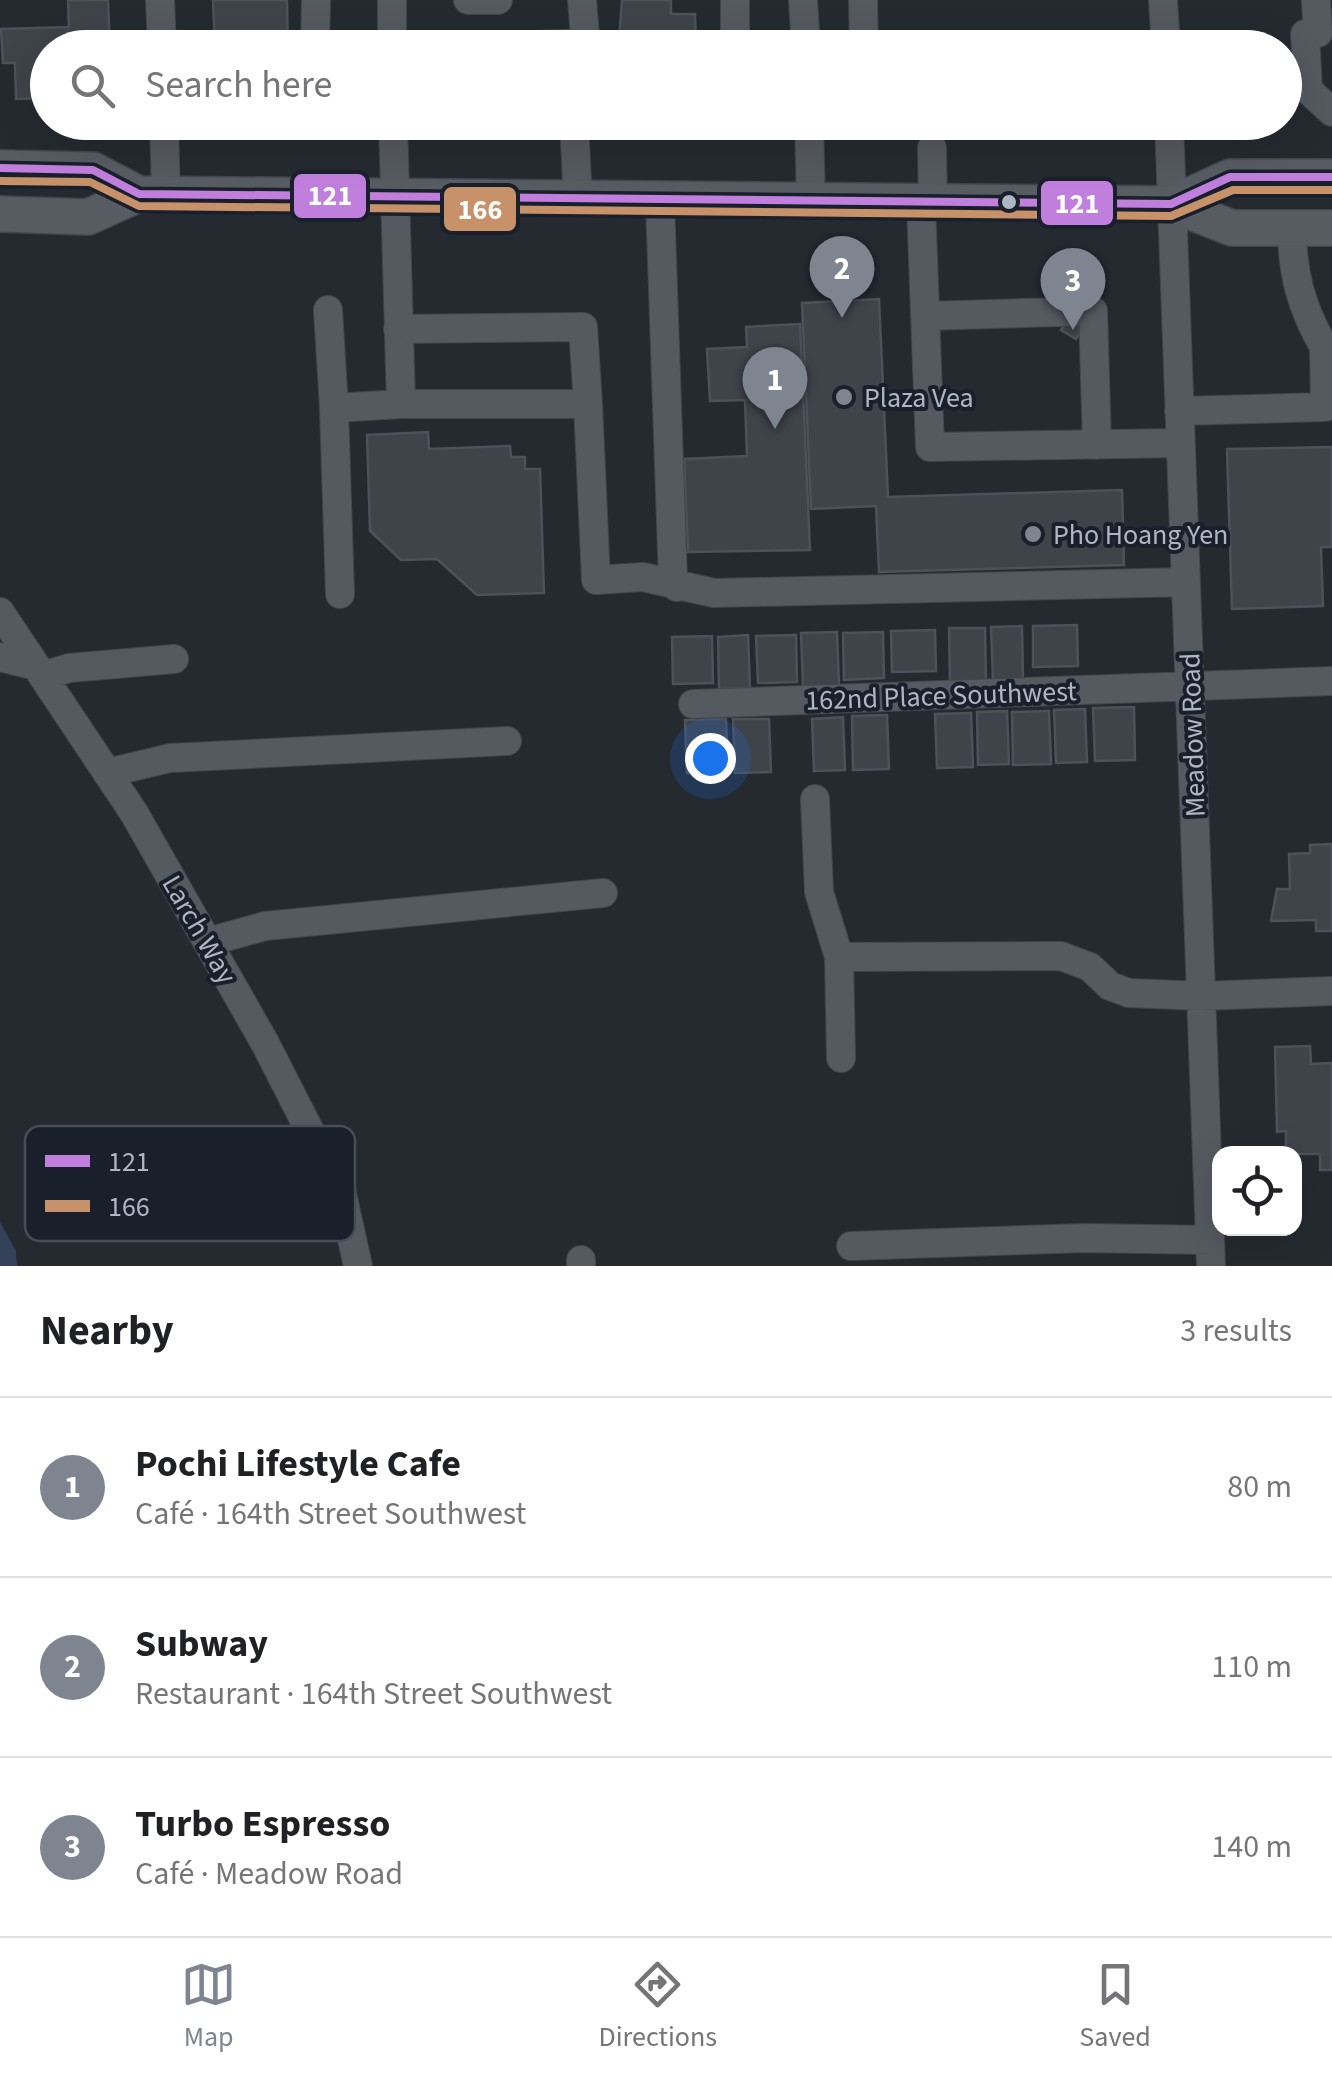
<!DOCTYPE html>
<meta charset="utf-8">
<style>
:root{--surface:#fff;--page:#f6f6f6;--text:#202124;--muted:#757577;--line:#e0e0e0;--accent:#7e8591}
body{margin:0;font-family:"Source Sans 3",sans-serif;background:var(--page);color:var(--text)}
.controls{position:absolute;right:30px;bottom:30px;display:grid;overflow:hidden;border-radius:20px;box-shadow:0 10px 40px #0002}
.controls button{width:90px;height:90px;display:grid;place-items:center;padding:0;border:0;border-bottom:2px solid var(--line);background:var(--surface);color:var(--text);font:50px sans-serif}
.you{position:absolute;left:710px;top:758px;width:35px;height:35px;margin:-25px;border:8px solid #fff;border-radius:50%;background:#1a73e8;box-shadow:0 0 0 15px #1a73e833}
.badge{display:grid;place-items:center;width:65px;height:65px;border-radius:50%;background:var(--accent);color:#fff;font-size:32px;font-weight:700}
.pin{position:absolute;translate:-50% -82px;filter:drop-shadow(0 2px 5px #0008)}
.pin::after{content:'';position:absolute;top:52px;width:35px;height:30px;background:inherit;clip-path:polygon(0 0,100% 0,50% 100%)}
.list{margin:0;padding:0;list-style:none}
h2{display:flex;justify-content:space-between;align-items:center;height:130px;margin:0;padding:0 40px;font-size:42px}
h2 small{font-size:32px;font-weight:400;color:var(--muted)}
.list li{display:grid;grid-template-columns:65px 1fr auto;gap:30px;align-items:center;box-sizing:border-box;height:180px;padding:0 40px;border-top:2px solid var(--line)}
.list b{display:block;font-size:38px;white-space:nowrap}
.list p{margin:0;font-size:32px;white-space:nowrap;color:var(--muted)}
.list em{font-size:32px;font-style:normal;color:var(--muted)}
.icon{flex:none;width:55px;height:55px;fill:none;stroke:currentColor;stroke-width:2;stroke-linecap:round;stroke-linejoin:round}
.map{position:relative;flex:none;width:1332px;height:1266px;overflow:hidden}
.search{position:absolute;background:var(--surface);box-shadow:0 10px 40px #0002;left:30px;right:30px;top:30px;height:110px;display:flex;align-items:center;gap:25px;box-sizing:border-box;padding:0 35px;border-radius:55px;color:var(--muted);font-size:38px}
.sheet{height:670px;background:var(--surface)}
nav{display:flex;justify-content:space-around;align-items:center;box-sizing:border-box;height:140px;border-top:2px solid var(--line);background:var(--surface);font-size:28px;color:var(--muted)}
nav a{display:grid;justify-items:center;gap:5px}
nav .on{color:var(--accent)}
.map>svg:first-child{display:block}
.water{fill:#334259}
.building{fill:#3f434a;stroke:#4d515a;stroke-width:2.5}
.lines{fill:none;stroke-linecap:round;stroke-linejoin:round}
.minor-casing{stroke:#42464c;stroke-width:30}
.major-casing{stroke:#42464e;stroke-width:38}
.minor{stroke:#555960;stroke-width:28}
.major{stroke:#575b62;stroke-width:35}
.bus-1-casing{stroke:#19202b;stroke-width:15}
.bus-2-casing{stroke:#19202b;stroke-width:15}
.bus-1{stroke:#c07fdc;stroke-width:8}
.bus-2{stroke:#c7916a;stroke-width:8}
.bus-dot{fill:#aeb6c4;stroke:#19202b;stroke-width:4}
.poi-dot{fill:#7e8591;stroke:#19202b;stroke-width:4}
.labels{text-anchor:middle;stroke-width:8;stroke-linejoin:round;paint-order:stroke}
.poi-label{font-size:28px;fill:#aeb6c4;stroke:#19202b;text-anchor:start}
.street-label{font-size:28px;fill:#aeb6c4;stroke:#19202b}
.key{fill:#19202b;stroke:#464d59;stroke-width:2.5}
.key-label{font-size:28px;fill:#aeb6c4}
.line-badge{stroke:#19202b;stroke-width:4}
.badge-label{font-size:28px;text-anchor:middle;font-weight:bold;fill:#fff}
</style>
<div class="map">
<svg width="1332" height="1266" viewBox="0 0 1332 1266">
<rect width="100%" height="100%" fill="#252a31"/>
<path class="water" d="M0 1222 16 1251 17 1266H0Z"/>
<path class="building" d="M68 0H108L110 48H48V98L16 99 15 63H3L1 29 69 27Z
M213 0H287L288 48H215Z
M622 0H671V14H695L696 48H625V40H619Z
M580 30 581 48H465V33Z
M879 299 888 497 1122 490 1124 565 879 572 876 506 811 509 802 303Z
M1067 320 1082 329 1076 339 1061 330Z
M800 324 810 550 688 552 684 459 747 456 745 400 710 401 707 349 747 347 746 327Z
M428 432 429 449 510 446 511 457H525V469H540L544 593 477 595 437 559 401 560 370 531 367 435Z
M1332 447V547H1321L1323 606 1232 609 1227 449Z
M1077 625 1078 666 1033 667V626Z
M1022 626 1023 679 993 680 991 627Z
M949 628H985L986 681 950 682Z
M935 630 936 671 892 672 891 631Z
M837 632 839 685 803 686 801 633Z
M883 632 884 678 844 680 843 633Z
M748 635 750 688 719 689 718 637Z
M796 635 797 682 758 683 756 636Z
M712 636 713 683 673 684 672 637Z
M1134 707 1135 760 1095 761 1093 708Z
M1085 709 1087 762 1056 763 1054 710Z
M1007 711 1009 764 978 765 977 712Z
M1049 711 1051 764 1013 765 1012 712Z
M971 713 973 767 937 768 935 714Z
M887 715 889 769 853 770 852 716Z
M843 717 845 770 814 771 812 719Z
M726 719 728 772 687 773 685 720Z
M733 719H769L771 772 735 773Z
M1332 844V931H1316V920L1271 921 1277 889H1290L1289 854 1310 853V845Z
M1310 1046 1311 1064 1332 1063V1170H1320V1154H1286V1131L1277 1132 1275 1047Z"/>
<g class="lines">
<defs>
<path id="minor" d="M160 0 162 48
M392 0V48
M468 0H498
M582 0 586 48
M735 0V48
M803 0 806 48
M863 0 864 48
M1163 0 1166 48
M1316 0 1318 33
M1305 34 1308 90 1332 112
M315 48 316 0
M164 122 166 195
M574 122 578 202
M809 122 811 203
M1169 122 1211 1266
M932 148 933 204
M660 202 673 580 677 587
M921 204 930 447 1180 443
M1292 228C1292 273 1301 307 1324 347
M328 310 334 408
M925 316 1093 311 1097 445
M398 329 583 327 588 404
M401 404H588L596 580 643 577 714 593 1186 582
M1179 411 1325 407 1324 347 1332 346
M340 594 334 408 401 404 393 122
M0 612 134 813 266 1045 342 1194 358 1266
M0 657 36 666
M43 676 69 668 174 659
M693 704 1332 681
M107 773 170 758 507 741
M815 799 819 892 839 957
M208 942 265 926 603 893
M841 1058 839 957 1061 956 1090 967 1110 986 1129 993 1202 996 1332 991
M851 1246 1084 1238 1210 1240
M581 1266V1260"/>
<path id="major" d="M0 168 93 170 139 194
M1171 204 1230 177H1332
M0 214 88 217 139 194 1171 204 1232 228H1332"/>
</defs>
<use href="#minor" class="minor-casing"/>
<use href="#major" class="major-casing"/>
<use href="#minor" class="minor"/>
<use href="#major" class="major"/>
<defs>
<path id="bus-1" d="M0 168 93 170 139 194 1171 204 1230 177H1332"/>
<path id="bus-2" d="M0 181 90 182 139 206 1171 216 1233 190H1332"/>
</defs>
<use href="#bus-1" class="bus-1-casing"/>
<use href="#bus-2" class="bus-2-casing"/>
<use href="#bus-1" class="bus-1"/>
<use href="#bus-2" class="bus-2"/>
</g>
<circle class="bus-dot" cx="1009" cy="202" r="9"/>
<g class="poi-dot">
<circle cx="844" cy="397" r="10"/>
<circle cx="1033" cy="534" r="10"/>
</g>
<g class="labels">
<g class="poi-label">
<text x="864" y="407">Plaza Vea</text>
<text x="1053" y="544">Pho Hoang Yen</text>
</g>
<g class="street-label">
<text transform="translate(941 695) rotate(-2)" y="10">162nd Place Southwest</text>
<text transform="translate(1192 735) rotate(-92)" y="10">Meadow Road</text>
<text transform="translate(200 929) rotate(60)" y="10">Larch Way</text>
</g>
</g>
<rect x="25" y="1126" width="330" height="115" rx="15" class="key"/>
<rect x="45" y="1155" width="45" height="12" fill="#c07fdc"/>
<rect x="45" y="1200" width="45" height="12" fill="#c7916a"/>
<g class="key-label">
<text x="108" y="1171">121</text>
<text x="108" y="1216">166</text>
</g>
<g class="line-badge">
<rect x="292" y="172" width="76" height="48" rx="10" fill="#c07fdc"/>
<rect x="1039" y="179" width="76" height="48" rx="10" fill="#c07fdc"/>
<rect x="442" y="185" width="76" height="48" rx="10" fill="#c7916a"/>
</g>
<g class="badge-label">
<text x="330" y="205">121</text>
<text x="1077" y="213">121</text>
<text x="480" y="219">166</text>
</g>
</svg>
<div class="controls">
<button><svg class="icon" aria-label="locate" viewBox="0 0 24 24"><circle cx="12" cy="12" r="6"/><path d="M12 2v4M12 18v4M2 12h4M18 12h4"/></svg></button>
</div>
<div class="you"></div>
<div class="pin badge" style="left:775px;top:429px">1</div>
<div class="pin badge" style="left:842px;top:318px">2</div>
<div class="pin badge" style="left:1073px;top:330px">3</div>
<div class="search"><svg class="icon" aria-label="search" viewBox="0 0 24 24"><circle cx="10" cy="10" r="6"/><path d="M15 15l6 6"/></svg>Search here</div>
</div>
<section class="sheet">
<h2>Nearby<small>3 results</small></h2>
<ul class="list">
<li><span class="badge">1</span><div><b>Pochi Lifestyle Cafe</b><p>Café · 164th Street Southwest</p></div><em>80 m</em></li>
<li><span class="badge">2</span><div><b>Subway</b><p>Restaurant · 164th Street Southwest</p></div><em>110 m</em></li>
<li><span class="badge">3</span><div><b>Turbo Espresso</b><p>Café · Meadow Road</p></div><em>140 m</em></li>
</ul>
</section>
<nav>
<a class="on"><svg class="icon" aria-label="map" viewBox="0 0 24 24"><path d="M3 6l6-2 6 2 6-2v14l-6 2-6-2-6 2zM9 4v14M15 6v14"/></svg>Map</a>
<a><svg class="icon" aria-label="directions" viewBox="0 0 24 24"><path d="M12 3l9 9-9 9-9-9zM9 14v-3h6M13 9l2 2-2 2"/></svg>Directions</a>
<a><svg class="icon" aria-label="saved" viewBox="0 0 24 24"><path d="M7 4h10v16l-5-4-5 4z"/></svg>Saved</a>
</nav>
